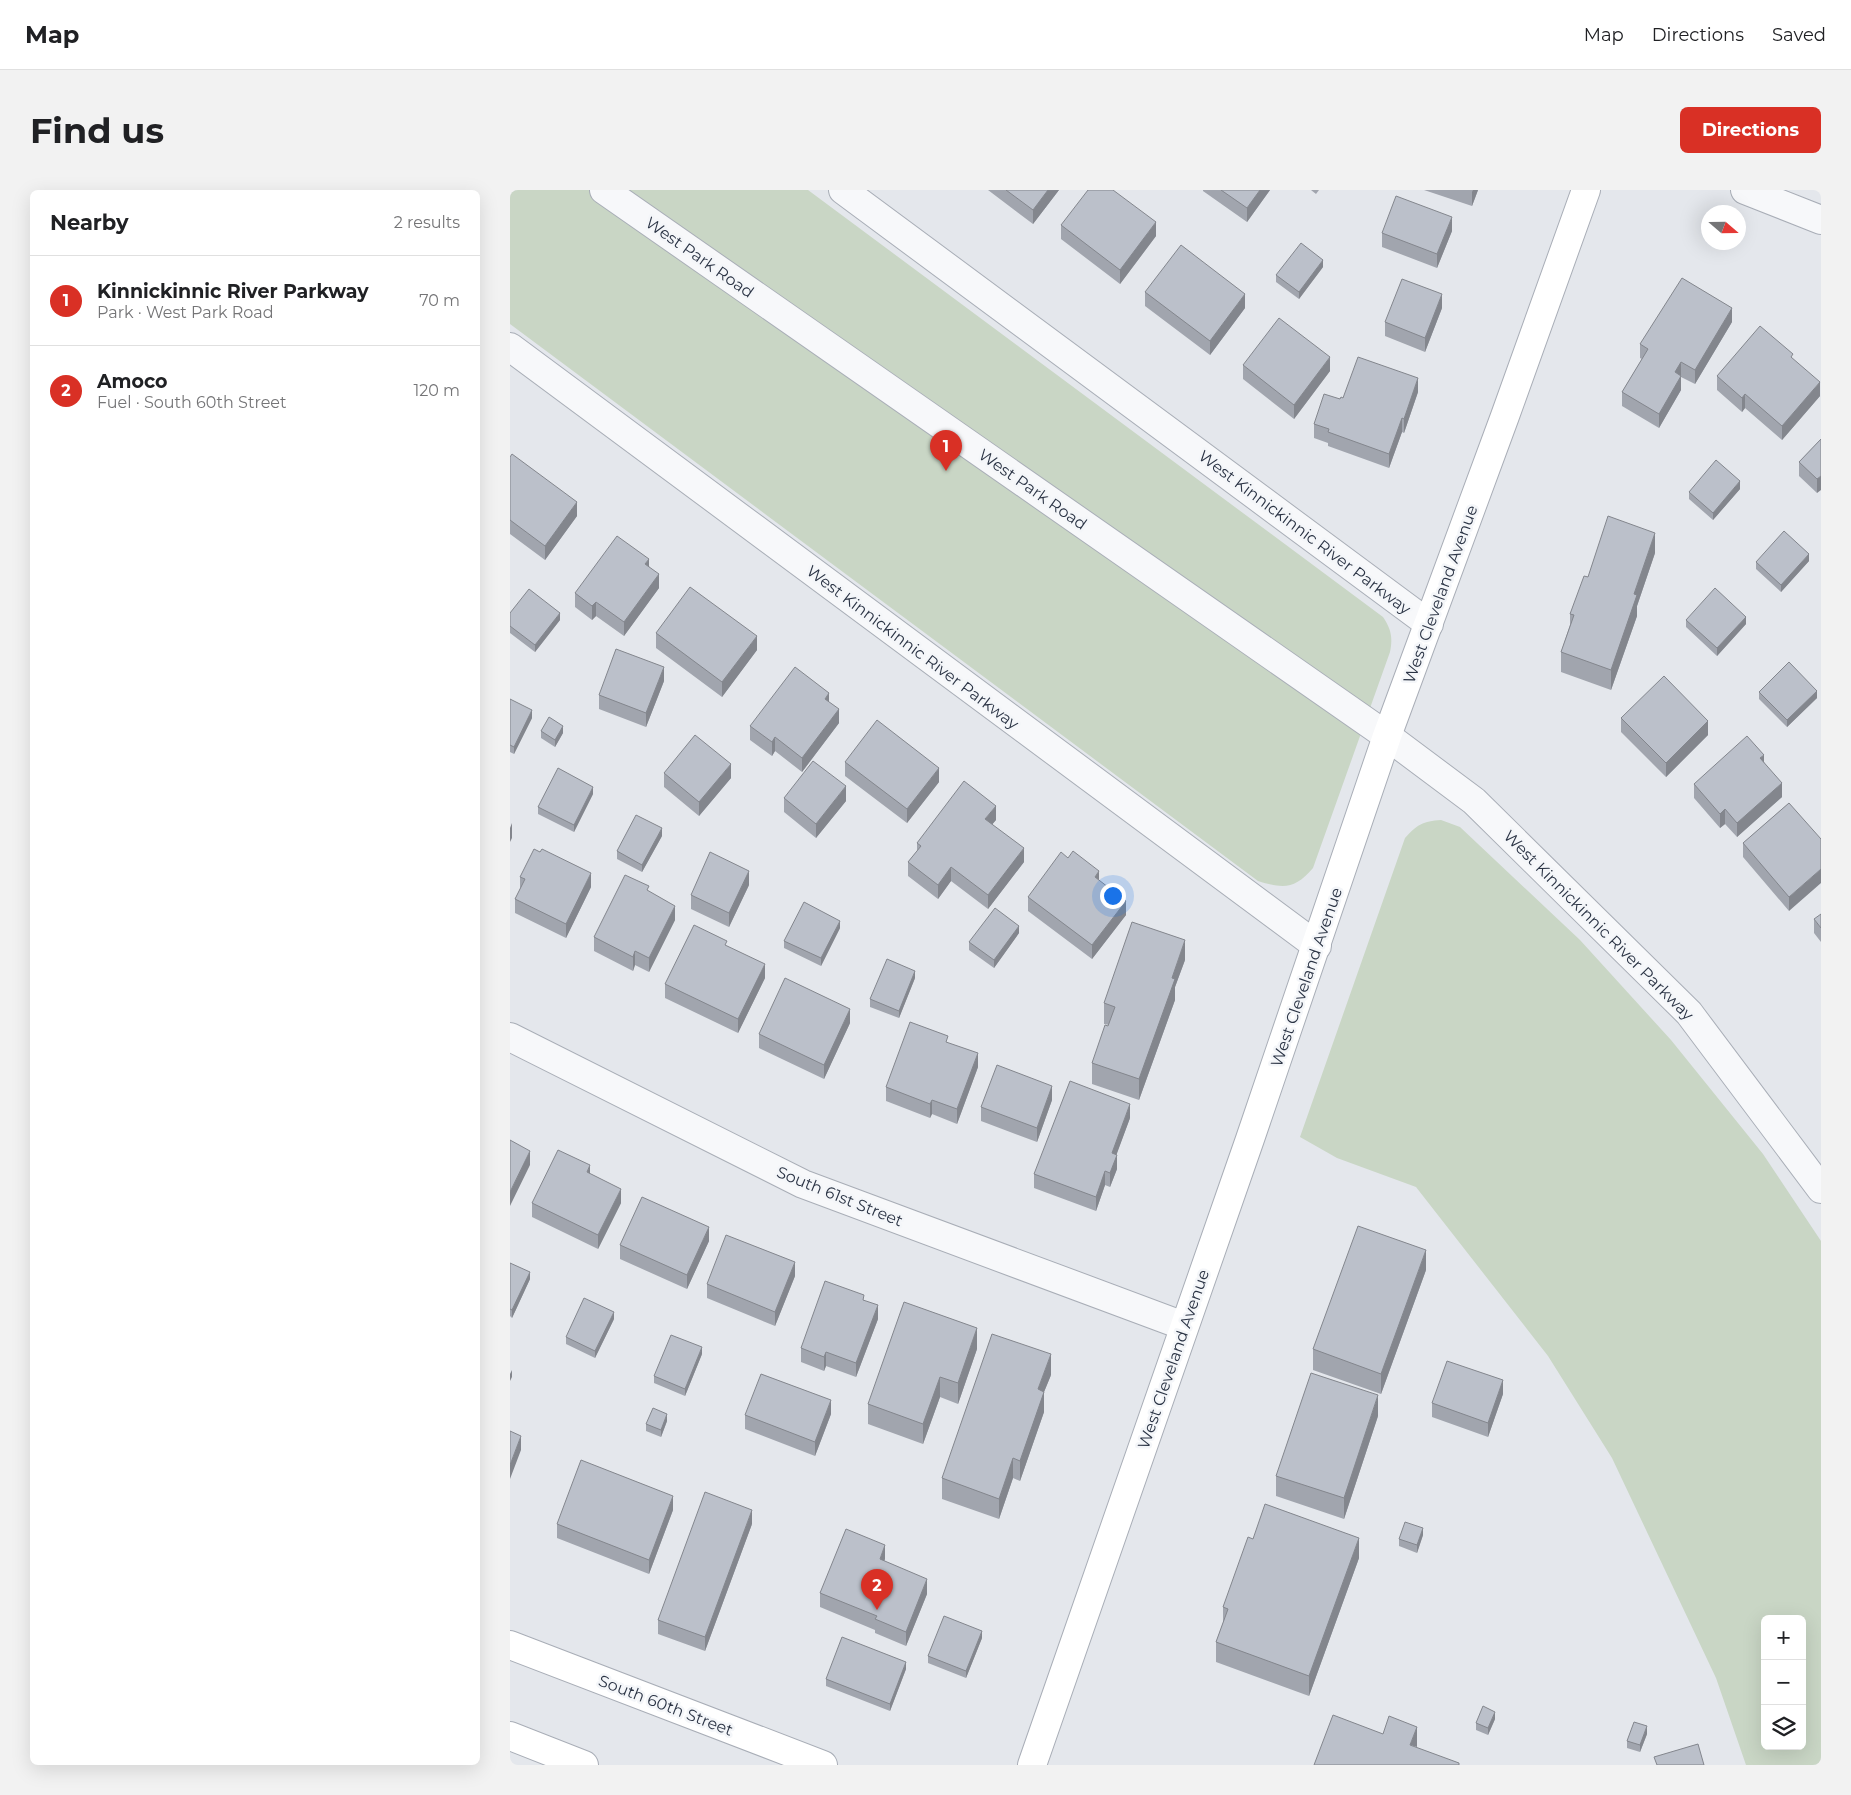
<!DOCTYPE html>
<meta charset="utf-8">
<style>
:root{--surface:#fff;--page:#f2f2f2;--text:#202124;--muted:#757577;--line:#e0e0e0;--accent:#d93025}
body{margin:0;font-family:Montserrat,sans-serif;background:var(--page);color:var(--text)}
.controls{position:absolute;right:15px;bottom:15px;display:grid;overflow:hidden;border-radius:8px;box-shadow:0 5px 20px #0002}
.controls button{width:45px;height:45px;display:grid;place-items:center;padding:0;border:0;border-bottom:1px solid var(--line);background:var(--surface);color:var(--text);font:25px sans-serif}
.compass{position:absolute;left:1191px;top:15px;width:45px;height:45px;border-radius:50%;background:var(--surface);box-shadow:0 5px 20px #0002;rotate:110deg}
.you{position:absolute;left:602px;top:705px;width:18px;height:18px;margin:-12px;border:4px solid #fff;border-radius:50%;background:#1a73e8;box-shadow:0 0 0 8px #1a73e833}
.badge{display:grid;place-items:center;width:32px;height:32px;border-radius:50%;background:var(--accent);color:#fff;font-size:16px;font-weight:700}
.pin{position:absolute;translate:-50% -41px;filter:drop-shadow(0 1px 2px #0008)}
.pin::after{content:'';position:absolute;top:26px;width:18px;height:15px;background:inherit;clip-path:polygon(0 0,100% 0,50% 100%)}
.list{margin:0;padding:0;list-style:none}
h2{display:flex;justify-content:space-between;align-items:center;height:65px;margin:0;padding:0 20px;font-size:21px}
h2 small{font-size:16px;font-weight:400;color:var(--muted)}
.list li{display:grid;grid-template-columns:32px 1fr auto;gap:15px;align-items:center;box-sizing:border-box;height:90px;padding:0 20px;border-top:1px solid var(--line)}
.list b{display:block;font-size:19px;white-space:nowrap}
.list p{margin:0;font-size:16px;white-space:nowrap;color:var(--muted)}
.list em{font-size:16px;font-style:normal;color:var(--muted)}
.icon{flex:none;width:28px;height:28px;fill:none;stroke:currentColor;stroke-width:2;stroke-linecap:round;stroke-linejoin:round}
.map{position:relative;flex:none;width:1311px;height:1575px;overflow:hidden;border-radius:8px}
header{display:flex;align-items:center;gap:30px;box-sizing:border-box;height:70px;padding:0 25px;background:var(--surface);border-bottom:1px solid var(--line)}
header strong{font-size:24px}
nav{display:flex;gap:28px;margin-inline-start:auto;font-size:18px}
.intro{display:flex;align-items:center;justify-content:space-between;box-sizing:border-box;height:120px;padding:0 30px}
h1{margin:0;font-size:35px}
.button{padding:12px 22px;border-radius:8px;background:var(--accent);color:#fff;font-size:18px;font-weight:700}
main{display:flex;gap:30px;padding:0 30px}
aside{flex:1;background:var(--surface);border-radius:8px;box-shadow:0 5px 20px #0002}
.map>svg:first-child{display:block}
.green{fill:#c9d6c5;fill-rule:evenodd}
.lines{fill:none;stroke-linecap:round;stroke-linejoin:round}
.street-casing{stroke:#a9aeb7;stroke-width:30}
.secondary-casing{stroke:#a9aeb7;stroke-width:30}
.street{stroke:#f7f8fa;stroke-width:28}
.secondary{stroke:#fff;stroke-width:28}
.wall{fill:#a1a5ae}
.shaded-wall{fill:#83868d}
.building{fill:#bbc0ca;stroke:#83868d}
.labels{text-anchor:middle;stroke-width:5;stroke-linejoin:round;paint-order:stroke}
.street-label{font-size:16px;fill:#2b3445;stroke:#f4f6f9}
</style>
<header>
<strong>Map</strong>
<nav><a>Map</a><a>Directions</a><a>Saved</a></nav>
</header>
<div class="intro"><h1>Find us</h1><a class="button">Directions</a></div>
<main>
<aside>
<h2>Nearby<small>2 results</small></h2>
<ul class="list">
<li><span class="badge">1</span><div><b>Kinnickinnic River Parkway</b><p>Park · West Park Road</p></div><em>70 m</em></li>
<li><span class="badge">2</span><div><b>Amoco</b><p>Fuel · South 60th Street</p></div><em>120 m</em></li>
</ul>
</aside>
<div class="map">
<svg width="1311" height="1575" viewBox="0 0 1311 1575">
<rect width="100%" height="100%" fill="#e4e7ec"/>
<path class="green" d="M0 0H298L873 427C881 439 883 447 880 462L803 678C785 699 774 699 748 691L0 134Z
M931 630 950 637 1070 750 1161 850 1253 964 1311 1051V1575H1236L1206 1488 1102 1268 1038 1166 906 997 827 968 790 947 895 648C907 635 913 631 931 630ZM1255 1429H1292V1556H1255Z"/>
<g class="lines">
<defs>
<path id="street" d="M94 0 877 546 964 611 1179 823 1311 999
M333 0 919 434
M1235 0 1311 30
M0 157 807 756
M0 847 293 994 674 1136"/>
<path id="secondary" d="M0 1455 313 1575
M0 1546 74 1575
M522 1575 740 949 877 546 995 226 1076 0"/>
</defs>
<use href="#street" class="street-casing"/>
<use href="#secondary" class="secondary-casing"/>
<use href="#street" class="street"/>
<use href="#secondary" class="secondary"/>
</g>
<path class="wall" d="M478 0H549L523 34Z
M693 0H760L737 32 693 1Z
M801 0H809L806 4Z
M914 0H968L962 16Z
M551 35 646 46 610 94 551 49Z
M942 41 927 78 872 57V43Z
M813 77 789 109 766 92V85Z
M635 102 735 118 700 165 635 116Z
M932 118 915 162 875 146V132Z
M1222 132 1185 194 1171 187V200L1149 238 1112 216V202L1132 169 1130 168V154Z
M1283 169 1310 206 1272 250 1235 218 1232 222 1207 200V186Z
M733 175 820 181 784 229 733 189Z
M908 202 894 243 892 242 879 278 818 256V253L804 248V234L830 209 833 208Z
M1311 249 1307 303 1289 286V272Z
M0 267 67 326 35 370 0 344Z
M1230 299 1203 330 1179 309V302Z
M1145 363 1127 416V426L1101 500 1051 482V462L1060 435V424L1078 387Z
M1299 371 1271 402 1246 379V372Z
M139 376 149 398 114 446 86 426 82 430 65 417V403Z
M0 423 50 430 25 462 0 443Z
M1176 430 1236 434 1207 466 1176 437Z
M146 443 247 460 212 507 146 458Z
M154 491 136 537 89 519V505Z
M1249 502 1307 508 1277 537 1249 509Z
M0 509 22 528 4 564 0 562Z
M319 512 329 533 292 582 265 561 262 566 240 550V536Z
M1111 528 1198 545 1156 587 1111 542Z
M31 541 53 543 45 557 31 548Z
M335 572 429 592 397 633 335 586Z
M1254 572 1272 607 1227 647 1215 634 1210 638 1184 608V594Z
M154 583 221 588 189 626 154 597Z
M83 604 64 642 28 624V617Z
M274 608 336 611 306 648 274 622Z
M1279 613V721L1233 667V653Z
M486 630 482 634 514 672 478 719 441 691 428 709 398 686V672L407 661V653Z
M152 646 132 682 107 669V661Z
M10 687 81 697 56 748 5 723V709L10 699Z
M589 691 616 725 582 769 518 721V707Z
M239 695 219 737 181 719V705Z
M139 702 165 730 139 782 125 775 123 781 84 761V747Z
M1304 729 1311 738V752L1304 743Z
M330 738 311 776 274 758V751Z
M509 743 484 778 459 760V752Z
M217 756 255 788 228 843 155 808V794Z
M675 770 665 797V810L629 910 582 894V873L599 835 594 834V813Z
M405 788 389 828 360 817V809Z
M340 833 314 889 249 858V844Z
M438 853 468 877 447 934 422 924 420 928 376 911V897Z
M542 910 527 952 471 931V917Z
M620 928 606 965 607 979 600 997 595 995 586 1021 524 998V984Z
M80 984 111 1013 88 1059 22 1027V1013Z
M199 1051 177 1099 110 1069V1055Z
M0 1073 20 1089 2 1128 0 1126Z
M916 1080 871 1204 803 1180V1159Z
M285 1086 265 1136 197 1108V1094Z
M354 1110 368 1129 346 1187 316 1176 314 1181 291 1172V1158Z
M104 1129 85 1168 56 1154V1147Z
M467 1159 448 1214 430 1207 413 1254 358 1234V1214Z
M192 1164 175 1206 144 1193V1186Z
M541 1185 534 1202V1222L510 1291 503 1288 489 1329 432 1309V1288Z
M993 1204 978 1247 922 1227V1213Z
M321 1224 305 1266 235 1239V1225Z
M868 1226 834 1329 766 1306V1286Z
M157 1231 151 1247 136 1241V1234Z
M163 1320 139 1384 47 1348V1334Z
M242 1334 195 1461 148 1444V1430Z
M913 1345 907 1363 889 1356V1349Z
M743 1349 849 1368 799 1506 706 1472V1452L713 1433V1417Z
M375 1369 374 1371 417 1404 396 1456 365 1443V1440L310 1417V1403Z
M472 1448 456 1488 418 1473V1466Z
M396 1479 380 1521 316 1496V1489Z
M985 1529 978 1545 966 1540V1533Z
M1137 1544 1130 1562 1117 1558V1551Z"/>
<path class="shaded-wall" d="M538 0H549L523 34V20Z
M750 0H760L737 32V18Z
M963 0H968L962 16V2Z
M942 27V41L927 78V64Z
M646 32V46L610 94V80Z
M813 70V77L789 109V102Z
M735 104V118L700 165V151Z
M932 104V118L915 162V148Z
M1222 118V132L1185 194V180Z
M820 167V181L784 229V215Z
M1171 172V186L1165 182Z
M1171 186V200L1149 238V224Z
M908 188V202L894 243V229Z
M1310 192V206L1272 250V236Z
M1235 204V218L1232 222V208Z
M892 228V242L879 278V264Z
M1311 286V300L1307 303V289Z
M1230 291V299L1203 330V323Z
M67 312V326L35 370V356Z
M1145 343V363L1127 416V426L1101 500V480L1124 404Z
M1299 364V371L1271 402V395Z
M139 369V383L135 374Z
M149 384V398L114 446V432Z
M86 412V426L82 430V416Z
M50 423V430L25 462V455Z
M1236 427V434L1207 466V458Z
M247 446V460L212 507V492Z
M154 477V491L136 537V523Z
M1307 501V508L1277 537V530Z
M319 503V517L315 509Z
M329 519V533L292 582V568Z
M22 520V528L4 564V557Z
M1198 531V545L1156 587V573Z
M53 536V543L45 557V550Z
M265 547V561L262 566V552Z
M1254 565V579L1250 568Z
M221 574V588L189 626V612Z
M429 578V592L397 633V619Z
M1272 593V607L1227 647V633Z
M336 596V611L306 648V634Z
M83 597V604L64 642V635Z
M486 616V630L475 643V629Z
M1215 619V634L1210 638V624Z
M2 633V648L0 652V638Z
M152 638V646L132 682V675Z
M514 658V672L478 719V705Z
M441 677V691L428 709V695Z
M1311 679V693L1279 721V707Z
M239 681V695L219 737V723Z
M589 681V695L585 687Z
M81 683V697L56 748V734Z
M616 711V725L582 769V755Z
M165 716V730L139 782V768Z
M330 731V738L311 776V768Z
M509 736V743L484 778V770Z
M675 750V770L665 797V810L629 910V889L662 788Z
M125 761V775L123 781V767Z
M255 774V788L228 843V829Z
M405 781V788L389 828V821Z
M340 819V833L314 889V875Z
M468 863V877L447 934V919Z
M542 896V910L527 952V938Z
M422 910V924L420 928V914Z
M620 914V928L602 977V963Z
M20 961V975L0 1016V1002Z
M607 965V979L600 997V983Z
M80 975V989L77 982Z
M595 981V995L586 1021V1007Z
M111 999V1013L88 1059V1045Z
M199 1037V1051L177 1099V1085Z
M916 1060V1080L871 1204V1184Z
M285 1072V1086L265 1136V1122Z
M20 1082V1089L2 1128V1120Z
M368 1115V1129L346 1187V1173Z
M104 1122V1129L85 1168V1161Z
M467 1138V1159L448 1214V1193Z
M192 1157V1164L175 1206V1199Z
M316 1162V1176L314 1181V1167Z
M541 1164V1185L534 1202V1222L510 1291V1271L528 1199Z
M2 1180V1187L0 1191V1184Z
M430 1187V1207L413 1254V1234Z
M993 1190V1204L978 1247V1233Z
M868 1205V1226L834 1329V1308Z
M321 1210V1224L305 1266V1252Z
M157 1224V1231L151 1247V1240Z
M11 1246V1260L0 1289V1275Z
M503 1268V1288L489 1329V1309Z
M163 1306V1320L139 1384V1370Z
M242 1320V1334L195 1461V1447Z
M913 1338V1345L907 1363V1355Z
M849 1348V1368L799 1506V1486Z
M375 1355V1369L370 1383V1369Z
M417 1389V1404L396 1456V1442Z
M472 1441V1448L456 1488V1481Z
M396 1472V1479L380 1521V1514Z
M985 1522V1529L978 1545V1538Z
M1137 1536V1544L1130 1562V1555Z
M907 1537V1557L900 1555Z"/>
<path class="building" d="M496 0H538L523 20Z
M578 0H603L646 32 610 80 551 35Z
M711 0H750L737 18Z
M886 6 942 27 927 64 872 43Z
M791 53 813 70 789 102 766 85Z
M671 55 735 104 700 151 635 102Z
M1172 88 1222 118 1185 180 1171 172 1165 182 1171 186 1149 224 1112 202 1138 159 1130 154Z
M892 89 932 104 915 148 875 132Z
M769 128 820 167 784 215 733 175Z
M1250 136 1283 164 1281 167 1310 192 1272 236 1235 204 1232 208 1207 186Z
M848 167 908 188 894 229 892 228 879 264 818 242 819 239 804 234 814 204 830 209 831 207 833 208Z
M1311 249V286L1307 289 1289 272Z
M2 264 67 312 35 356 0 330V267Z
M1206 270 1230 291 1203 323 1179 302Z
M1098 326 1145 343 1124 404 1127 405 1101 480 1051 462 1064 425 1060 424 1074 386 1078 387Z
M1274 341 1299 364 1271 395 1246 372Z
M107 346 139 369 135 374 149 384 114 432 86 412 82 416 65 403Z
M180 397 247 446 212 492 146 443Z
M1205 398 1236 427 1207 458 1176 430Z
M19 399 50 423 25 455 0 436V423Z
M106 459 154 477 136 523 89 505Z
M1279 472 1307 501 1277 530 1249 502Z
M285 477 319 503 315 509 329 519 292 568 265 547 262 552 240 536Z
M1154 486 1198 531 1156 573 1111 528Z
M0 509 22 520 4 557 0 555Z
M39 527 53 536 45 550 31 541Z
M367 530 429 578 397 619 335 572Z
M185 545 221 574 189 612 154 583Z
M1237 546 1254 565 1250 568 1272 593 1227 633 1215 619 1210 624 1184 594Z
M303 571 336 596 306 634 274 608Z
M48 578 83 597 64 635 28 617Z
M454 591 486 616 475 629 514 658 478 705 441 677 428 695 398 672 411 656 407 653Z
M1279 613 1311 649V679L1279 707 1233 653Z
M126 625 152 638 132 675 107 661Z
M24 659 30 662 32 659 81 683 56 734 5 709 15 689 10 687Z
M563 661 589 681 585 687 616 711 582 755 518 707 551 662 558 668Z
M200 662 239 681 219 723 181 705Z
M115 685 139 696 137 700 165 716 139 768 125 761 123 767 84 747Z
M294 712 330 731 311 768 274 751Z
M485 718 509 736 484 770 459 752Z
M1311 724V738L1304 729Z
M622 732 675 750 662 788 665 789 629 889 582 873 595 835 598 836 605 817 594 813Z
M184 735 217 751 215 755 255 774 228 829 155 794Z
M377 769 405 781 389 821 360 809Z
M275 788 340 819 314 875 249 844Z
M400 832 438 846 436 852 468 863 447 919 422 910 420 914 376 897Z
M487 875 542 896 527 938 471 917Z
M560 891 620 914 602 963 607 965 600 983 595 981 586 1007 524 984Z
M0 950 20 961 0 1002Z
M48 960 80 975 77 982 111 999 88 1045 22 1013Z
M132 1007 199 1037 177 1085 110 1055Z
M848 1036 916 1060 871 1184 803 1159Z
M216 1045 285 1072 265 1122 197 1094Z
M0 1073 20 1082 2 1120 0 1119Z
M315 1091 354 1105 353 1110 368 1115 346 1173 316 1162 314 1167 291 1158Z
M74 1108 104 1122 85 1161 56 1147Z
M394 1112 467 1138 448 1193 430 1187 413 1234 358 1214Z
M482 1144 541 1164 528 1199 534 1202 510 1271 503 1268 489 1309 432 1288Z
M161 1145 192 1157 175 1199 144 1186Z
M937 1171 993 1190 978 1233 922 1213Z
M801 1183 868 1205 834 1308 766 1286Z
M251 1184 321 1210 305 1252 235 1225Z
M143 1218 157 1224 151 1240 136 1234Z
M0 1241 11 1246 0 1275Z
M71 1270 163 1306 139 1370 47 1334Z
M195 1302 242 1320 195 1447 148 1430Z
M755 1314 849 1348 799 1486 706 1452 718 1419 713 1417 738 1347 743 1349Z
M895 1332 913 1338 907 1355 889 1349Z
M336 1339 375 1355 370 1369 417 1389 396 1442 365 1429 367 1426 310 1403Z
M434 1426 472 1441 456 1481 418 1466Z
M332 1447 396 1472 380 1514 316 1489Z
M973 1516 985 1522 978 1538 966 1533Z
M823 1525 873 1544 879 1526 907 1537 900 1555 949 1573V1575H804Z
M1124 1532 1137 1536 1130 1555 1117 1551Z
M1188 1554 1194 1575H1147L1144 1567Z"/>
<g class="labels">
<g class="street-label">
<text transform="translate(190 67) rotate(35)" y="6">West Park Road</text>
<text transform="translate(523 299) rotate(35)" y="6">West Park Road</text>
<text transform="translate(795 342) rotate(37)" y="6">West Kinnickinnic River Parkway</text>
<text transform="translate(930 404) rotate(-70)" y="6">West Cleveland Avenue</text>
<text transform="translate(403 457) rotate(37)" y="6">West Kinnickinnic River Parkway</text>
<text transform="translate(1089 735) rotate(45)" y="6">West Kinnickinnic River Parkway</text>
<text transform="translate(796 787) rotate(-71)" y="6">West Cleveland Avenue</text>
<text transform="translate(330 1006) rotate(22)" y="6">South 61st Street</text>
<text transform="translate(663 1169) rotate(-71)" y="6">West Cleveland Avenue</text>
<text transform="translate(156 1515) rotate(21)" y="6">South 60th Street</text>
</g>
</g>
</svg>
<div class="controls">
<button>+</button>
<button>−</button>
<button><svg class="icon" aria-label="layers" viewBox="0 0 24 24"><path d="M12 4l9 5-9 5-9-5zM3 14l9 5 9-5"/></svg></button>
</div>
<svg class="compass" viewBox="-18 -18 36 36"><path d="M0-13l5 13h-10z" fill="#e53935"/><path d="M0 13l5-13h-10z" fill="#757577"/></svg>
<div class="you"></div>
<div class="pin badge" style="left:436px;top:281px">1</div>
<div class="pin badge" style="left:367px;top:1420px">2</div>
</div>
</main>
